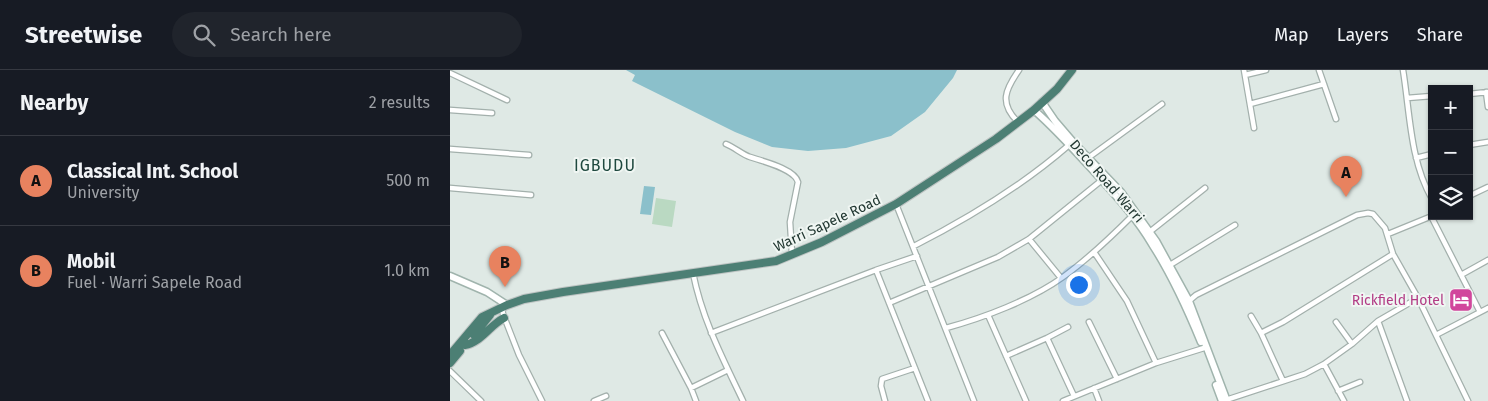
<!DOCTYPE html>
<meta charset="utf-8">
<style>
:root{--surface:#171b24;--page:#20242c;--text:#f1f3f6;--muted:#9ea1a6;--line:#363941;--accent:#e8825f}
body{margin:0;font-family:"Fira Sans",sans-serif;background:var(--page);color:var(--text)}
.controls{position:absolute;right:15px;top:15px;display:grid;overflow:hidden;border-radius:0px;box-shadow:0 1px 4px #0004}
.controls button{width:45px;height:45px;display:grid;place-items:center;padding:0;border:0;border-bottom:1px solid var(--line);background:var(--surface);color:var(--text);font:25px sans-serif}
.you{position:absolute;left:628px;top:214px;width:18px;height:18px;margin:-12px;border:4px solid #fff;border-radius:50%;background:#1a73e8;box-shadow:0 0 0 8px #1a73e833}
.badge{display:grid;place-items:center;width:32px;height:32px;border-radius:50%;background:var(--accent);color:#111;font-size:16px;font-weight:700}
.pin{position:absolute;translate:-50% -41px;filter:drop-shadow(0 1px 2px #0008)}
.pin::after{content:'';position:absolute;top:26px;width:18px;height:15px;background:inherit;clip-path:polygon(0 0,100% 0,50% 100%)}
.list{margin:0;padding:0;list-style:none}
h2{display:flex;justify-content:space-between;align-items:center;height:65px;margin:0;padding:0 20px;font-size:21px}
h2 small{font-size:16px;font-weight:400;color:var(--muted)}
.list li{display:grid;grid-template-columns:32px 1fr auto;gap:15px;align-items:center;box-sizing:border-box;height:90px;padding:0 20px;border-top:1px solid var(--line)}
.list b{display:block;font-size:19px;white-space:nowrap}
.list p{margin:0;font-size:16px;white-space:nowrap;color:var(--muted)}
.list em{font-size:16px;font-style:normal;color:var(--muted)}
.icon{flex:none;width:28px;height:28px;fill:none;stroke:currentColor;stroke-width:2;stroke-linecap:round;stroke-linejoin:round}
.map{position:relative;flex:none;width:1038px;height:331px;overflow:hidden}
header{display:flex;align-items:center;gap:30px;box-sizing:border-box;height:70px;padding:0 25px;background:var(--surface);border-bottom:1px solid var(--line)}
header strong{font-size:24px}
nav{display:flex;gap:28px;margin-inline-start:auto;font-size:18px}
.search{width:350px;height:45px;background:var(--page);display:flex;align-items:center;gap:12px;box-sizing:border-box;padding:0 18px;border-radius:28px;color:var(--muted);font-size:19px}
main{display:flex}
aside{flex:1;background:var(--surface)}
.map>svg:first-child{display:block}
.green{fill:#bad9c2}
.water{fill:#8bc0cb}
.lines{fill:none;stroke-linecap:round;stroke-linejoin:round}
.minor-casing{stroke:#a3b0ac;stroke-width:7}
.secondary-casing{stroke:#a0b4ad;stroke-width:9}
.trunk-casing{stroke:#bdc3c2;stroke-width:10}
.minor{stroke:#fff;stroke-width:4.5}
.secondary{stroke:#fff;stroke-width:6}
.trunk{stroke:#4c7f74;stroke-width:8}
.labels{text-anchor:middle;stroke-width:4;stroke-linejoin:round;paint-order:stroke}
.street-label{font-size:14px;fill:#223832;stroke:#f0f6f3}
.hotel-label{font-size:14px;fill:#b23c85;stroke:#f0f6f3;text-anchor:end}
.quarter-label{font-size:16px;letter-spacing:1px;fill:#1f493f;stroke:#f0f6f3}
</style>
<header>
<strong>Streetwise</strong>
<div class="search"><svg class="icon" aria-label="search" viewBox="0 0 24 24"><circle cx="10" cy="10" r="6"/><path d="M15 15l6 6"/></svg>Search here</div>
<nav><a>Map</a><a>Layers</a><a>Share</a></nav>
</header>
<main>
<aside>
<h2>Nearby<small>2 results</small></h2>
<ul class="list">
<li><span class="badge">A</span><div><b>Classical Int. School</b><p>University</p></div><em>500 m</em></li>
<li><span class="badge">B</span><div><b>Mobil</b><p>Fuel · Warri Sapele Road</p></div><em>1.0 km</em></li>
</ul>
</aside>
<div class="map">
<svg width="1038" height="331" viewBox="0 0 1038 331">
<rect width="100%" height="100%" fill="#dfe9e5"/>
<path class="green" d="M206 128 226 131 222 157 202 154Z"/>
<path class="water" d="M176 0H507L503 8 475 42 441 66 396 78 358 81 322 77 285 62 182 11 185 5Z
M194 116 205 117 201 145 190 144Z"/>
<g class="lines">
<defs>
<path id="minor" d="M794 0 804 58
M869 0 886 49
M953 0C960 43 960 91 982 129
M0 3 57 30
M795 5 816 0
M1036 22 1038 37
M1019 24 1038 22
M957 28 982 26
M800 34 874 14
M0 40 42 43
M568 52C549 33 555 20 569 0
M276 74C284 77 293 85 300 87 312 91 345 99 348 112L340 152 342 184
M1019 75 1038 72
M0 79 79 85
M638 88 712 34
M966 88 982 84
M0 118 81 125
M1019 126 1038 117
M446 134 524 331
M981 146 1030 242
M697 164 755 118
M938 164 982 146
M579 169 611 208
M464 176C519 148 572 116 619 75
M644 182 677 231 706 293
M467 186 426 200 478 331
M720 195 785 155
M243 203C252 249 273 289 293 331
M1011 205 1038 190
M739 231 746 225 907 145 918 143 923 144 935 158 943 184 968 228 1018 331
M439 233 548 187 579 169 652 110
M52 237 53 244 69 285 92 331
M538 245 576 331
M801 246 811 263
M928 251 957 331
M639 252 667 309
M886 252 902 274
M496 258C533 248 581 230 613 207 638 189 660 168 682 146
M212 263 241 318 278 300
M261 263 426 200
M986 265 1038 238
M597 268 624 326
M556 286 597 268 618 257
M874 294 894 331
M0 301 31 331
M833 311 811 263 833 252 943 184
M241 318 246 331
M644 318 649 331
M888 321 910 312
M776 330 855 304 874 294 902 274 928 251 968 228
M144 331 156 326
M435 331 431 316 432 309 465 298
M613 331 706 293 754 278"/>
<path id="secondary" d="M592 32 605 51 623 72 671 122 706 171 739 231 777 331
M584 40C608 61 629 85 650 108 669 129 688 150 702 174 722 205 737 238 751 272
M0 206 37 222 57 235
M766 315 772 331"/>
<path id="trunk" d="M24 265 40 245
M15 275C30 273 40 255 54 248
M0 285 32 247 57 235 74 229 113 222 326 191 372 172 446 134 546 69 584 40 607 19 622 0
M0 293 10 281"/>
</defs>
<use href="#minor" class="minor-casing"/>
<use href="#secondary" class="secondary-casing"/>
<use href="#trunk" class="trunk-casing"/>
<use href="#minor" class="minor"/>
<use href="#secondary" class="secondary"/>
<use href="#trunk" class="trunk"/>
</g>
<defs>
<symbol id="hotel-square" viewBox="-11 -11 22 22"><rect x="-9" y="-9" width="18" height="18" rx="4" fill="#d1479c" stroke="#f0f6f3"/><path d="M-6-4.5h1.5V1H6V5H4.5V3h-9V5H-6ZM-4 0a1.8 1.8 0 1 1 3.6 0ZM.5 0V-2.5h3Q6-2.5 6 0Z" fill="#fff"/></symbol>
</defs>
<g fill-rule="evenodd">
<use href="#hotel-square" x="997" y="216" width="28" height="28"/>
</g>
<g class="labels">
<g class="street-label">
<text transform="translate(657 111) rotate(49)" y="5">Deco Road Warri</text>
<text transform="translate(377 153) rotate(-25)" y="5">Warri Sapele Road</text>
</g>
<g class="hotel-label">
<text x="994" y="235">Rickfield Hotel</text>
</g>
<g class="quarter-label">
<text x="155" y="101">IGBUDU</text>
</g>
</g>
</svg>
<div class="controls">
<button>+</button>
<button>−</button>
<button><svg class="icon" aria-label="layers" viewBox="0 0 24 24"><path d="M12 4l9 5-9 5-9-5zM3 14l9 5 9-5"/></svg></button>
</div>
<div class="you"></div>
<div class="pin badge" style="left:896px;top:127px">A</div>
<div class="pin badge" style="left:55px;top:217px">B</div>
</div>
</main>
